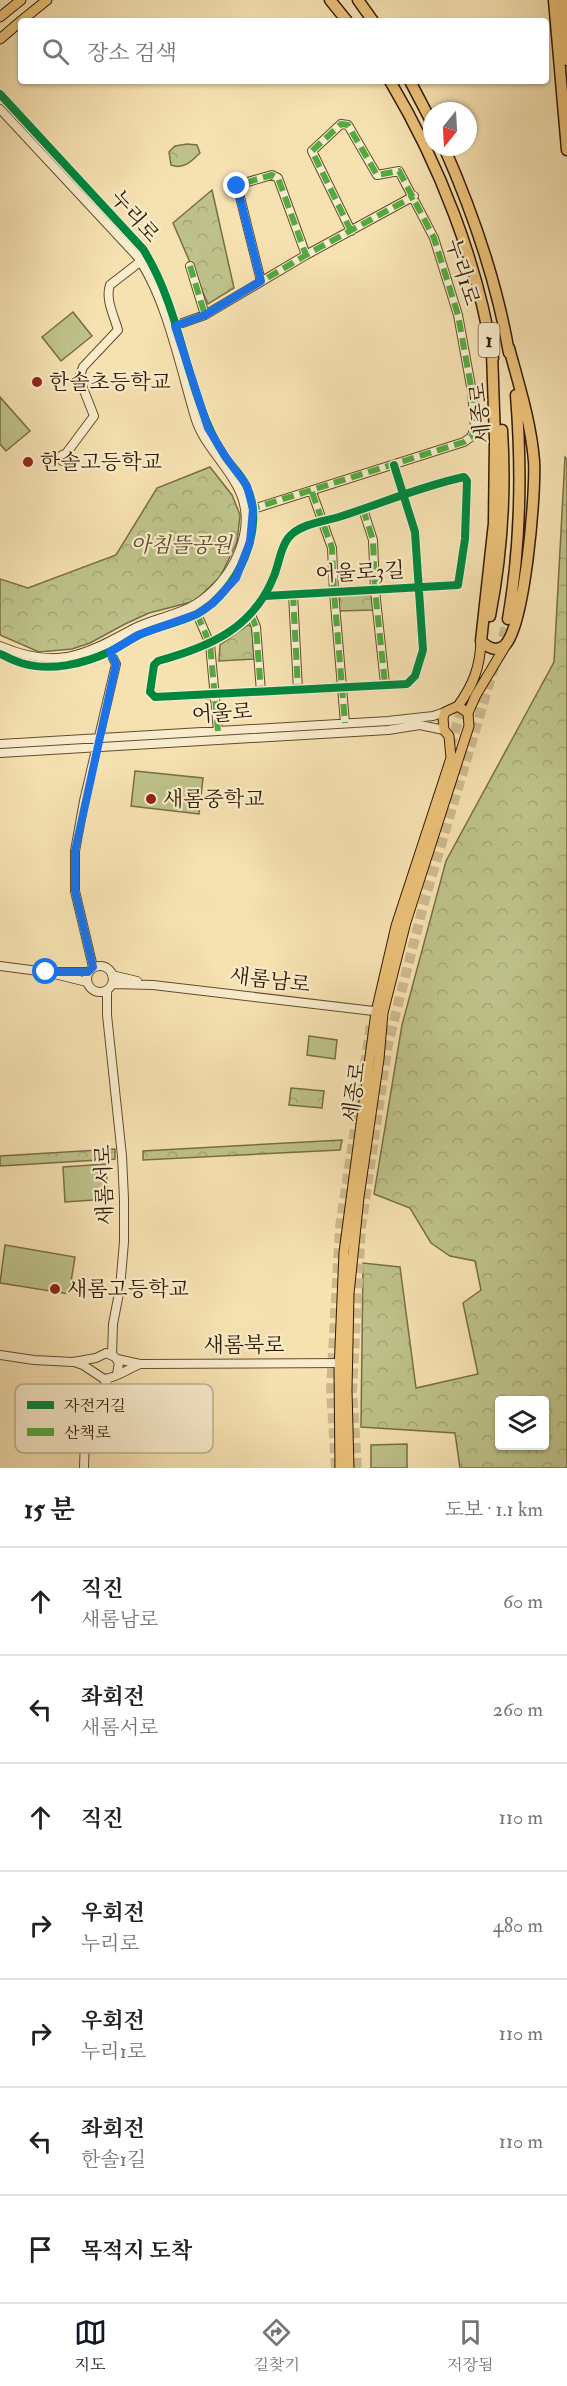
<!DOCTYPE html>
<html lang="ko">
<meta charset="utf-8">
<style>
:root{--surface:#fff;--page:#f2f2f2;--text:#222;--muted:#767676;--line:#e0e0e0;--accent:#111827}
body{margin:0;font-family:"IM FELL Double Pica","Noto Serif KR",serif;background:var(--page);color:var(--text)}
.controls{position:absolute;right:18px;bottom:18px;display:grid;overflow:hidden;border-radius:6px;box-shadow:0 2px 4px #0004}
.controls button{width:54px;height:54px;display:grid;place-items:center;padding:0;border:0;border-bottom:2px solid var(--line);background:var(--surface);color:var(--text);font:30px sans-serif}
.compass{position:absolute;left:423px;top:102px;width:54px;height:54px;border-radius:50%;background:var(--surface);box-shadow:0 2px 4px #0004;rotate:198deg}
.stop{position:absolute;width:18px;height:18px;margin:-14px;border:4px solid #1a73e8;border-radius:50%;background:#fff}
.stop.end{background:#1a73e8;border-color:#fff;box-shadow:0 2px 6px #0008}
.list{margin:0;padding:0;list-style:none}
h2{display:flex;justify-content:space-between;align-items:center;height:78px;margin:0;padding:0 24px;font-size:26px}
h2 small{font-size:20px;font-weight:400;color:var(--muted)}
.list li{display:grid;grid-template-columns:39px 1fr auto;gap:18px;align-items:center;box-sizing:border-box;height:108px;padding:0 24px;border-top:2px solid var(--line)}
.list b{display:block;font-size:22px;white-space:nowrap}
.list p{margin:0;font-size:20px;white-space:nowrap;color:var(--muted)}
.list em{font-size:20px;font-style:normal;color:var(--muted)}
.icon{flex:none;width:33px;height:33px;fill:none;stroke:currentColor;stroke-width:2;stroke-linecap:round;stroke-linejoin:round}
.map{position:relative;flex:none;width:567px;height:1468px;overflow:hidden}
.search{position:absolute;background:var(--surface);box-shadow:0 2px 4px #0004;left:18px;right:18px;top:18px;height:66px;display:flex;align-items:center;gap:15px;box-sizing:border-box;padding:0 21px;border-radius:6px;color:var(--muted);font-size:22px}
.sheet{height:834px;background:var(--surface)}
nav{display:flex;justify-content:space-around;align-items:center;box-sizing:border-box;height:84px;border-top:2px solid var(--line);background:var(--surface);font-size:16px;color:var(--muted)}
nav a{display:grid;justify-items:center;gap:3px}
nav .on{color:var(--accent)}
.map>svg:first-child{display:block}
.grass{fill:#bec28a;stroke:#786e45;stroke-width:1.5}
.forest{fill:url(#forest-crowns);stroke:#786e45;stroke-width:1.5;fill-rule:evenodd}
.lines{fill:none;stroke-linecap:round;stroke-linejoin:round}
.highway-tunnel{stroke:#cfb98e;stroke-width:10;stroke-dasharray:10 5;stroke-linecap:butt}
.minor-casing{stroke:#634c2c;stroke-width:10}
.major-casing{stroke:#321a00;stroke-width:11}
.highway-casing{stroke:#321a00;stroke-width:13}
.minor{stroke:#f9eccc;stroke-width:8}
.major{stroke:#ebc078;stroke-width:9}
.highway{stroke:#ebc078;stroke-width:10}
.quiet{stroke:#54a940;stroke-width:6;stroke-dasharray:12 6;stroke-linecap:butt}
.cycleway-casing{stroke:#f9eccc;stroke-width:11}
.cycleway{stroke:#00873e;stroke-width:8}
.route{stroke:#1a73e8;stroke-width:8}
.poi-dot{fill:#8f2418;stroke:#f9eccc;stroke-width:2}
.labels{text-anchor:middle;stroke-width:4.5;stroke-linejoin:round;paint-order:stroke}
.shield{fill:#f9eccc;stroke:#6e593d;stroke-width:1.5}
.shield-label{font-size:20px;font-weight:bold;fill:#321a00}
.street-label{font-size:21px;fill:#321a00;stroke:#f9eccc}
.poi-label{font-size:21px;fill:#321a00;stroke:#f9eccc;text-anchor:start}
.park-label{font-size:21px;font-style:italic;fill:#5c4c29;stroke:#f9eccc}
.key{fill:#f9eccc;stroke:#bdad8f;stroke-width:1.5}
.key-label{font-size:16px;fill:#321a00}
</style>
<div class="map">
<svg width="567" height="1468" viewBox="0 0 567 1468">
<defs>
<pattern id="forest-crowns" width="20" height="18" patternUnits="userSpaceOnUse" patternTransform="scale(1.5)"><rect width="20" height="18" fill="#bec28a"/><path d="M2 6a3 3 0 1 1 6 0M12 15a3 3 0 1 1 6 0" fill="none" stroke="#a4a675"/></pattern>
</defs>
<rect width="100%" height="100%" fill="#f6e1b1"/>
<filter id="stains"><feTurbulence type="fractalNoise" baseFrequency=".00333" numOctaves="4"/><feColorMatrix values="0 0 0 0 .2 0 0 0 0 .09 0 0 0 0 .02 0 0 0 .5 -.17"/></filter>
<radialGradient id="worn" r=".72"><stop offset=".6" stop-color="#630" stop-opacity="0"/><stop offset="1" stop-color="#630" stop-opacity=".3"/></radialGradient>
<path class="grass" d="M73 312 92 336 61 361 42 337Z
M0 397 30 431 6 451 0 444Z
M135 771 203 778 199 814 131 806Z
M309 1036 337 1040 335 1059 307 1055Z
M106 1164 108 1199 65 1202 63 1167Z
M5 1245 75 1257 69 1294 0 1283Z
M407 1444V1468H371V1445Z"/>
<path class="forest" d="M187 144 197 145 200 153C192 161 183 170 171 165L169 152 175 146Z
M212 190 234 288 208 304 173 223Z
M565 457 567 459V1468H460L455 1433 361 1427 363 1263 400 1267 416 1388 478 1374 463 1303 481 1290 475 1261 450 1256 431 1243 410 1208 374 1194 402 1025 446 861 554 662ZM500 1400H544V1446H500Z
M210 467 232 495 240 515 237 542 220 577 195 601 149 613 125 624 90 643 72 649 39 652 0 635V579L28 588 116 555 157 488Z
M368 591 371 594 373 610 338 611 339 593Z
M248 625 252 626 254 659 219 661 220 645Z
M291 1088 324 1091 322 1108 289 1105Z
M342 1140 340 1150 143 1160V1151Z
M115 1149V1159L0 1166V1156Z"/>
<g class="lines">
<path class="highway-tunnel" d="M499 652 508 619
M450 747 465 699
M336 1468 331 1389 340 1227 371 1025
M357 1468 352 1390 361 1227 388 1044 425 899 494 667"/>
<defs>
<path id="minor" d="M0 94 143 249C173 296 182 355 201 407 207 424 214 440 225 456 231 466 241 474 246 485 268 528 237 592 197 614 179 623 159 626 141 634 130 639 120 647 109 652 83 664 50 672 21 663 14 661 7 657 0 654
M0 109 136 255C166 296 180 367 195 417 203 444 224 461 237 486 260 527 233 581 196 604 177 616 153 618 133 629 83 656 56 670 0 646
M190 266 205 315
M261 281 237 185 272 175 278 178 306 255
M171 327 205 315 306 255 414 196
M60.5 458a3.5 3.5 0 1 1 7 0a3.5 3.5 0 1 1-7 0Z
M65 455 94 416 79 378 83 367 118 330C114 316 105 299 110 285L141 261
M312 492 332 548 334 592 345 723
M363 509 373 540 375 590 385 684
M250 510 464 442 471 437 475 428 472 392 458 315 434 238 399 171 377 175 348 125 341 124 312 151 351 231
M293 594 298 690
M265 596C329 592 394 589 458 585L465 539 467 481 464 477C422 486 382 503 342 516 327 521 303 523 291 535 281 544 279 564 274 576 253 629 209 647 158 661L154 665 150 692 155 697 407 684 415 676 423 650 415 532 394 465
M197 614 210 644 218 731
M251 615 256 627 261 692
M0 744 388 721 433 716 445 712
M0 753 388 730 420 725 444 730
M87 979a13 13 0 1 1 26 0a13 13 0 1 1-26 0Z
M0 966 46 972 87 982
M93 967 75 891V851L84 801 116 664 108 648
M51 972H88
M112 975 137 981
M112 984 153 985 382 1012
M107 990V1015L122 1156 124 1199V1242L120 1288 113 1324 112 1355
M0 1355 34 1360 73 1362 96 1358 106 1353 115 1357 119 1363 117 1374
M117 1359 140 1364 343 1363
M74 1362 83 1365 104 1379C116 1378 128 1369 140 1364
M84 1468C84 1436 91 1406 108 1379"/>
<path id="major" d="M0 17 21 0
M21 21 47 0
M0 39 21 21
M458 706C473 685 480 668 481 641
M468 713 476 695 506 645
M340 1468 339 1370 344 1252 376 1012 396 926 451 758 449 736 444 730 443 718 445 712 458 706 468 713 469 726 406 922 383 1013 379 1059 359 1197 349 1294 347 1390 349 1468"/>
<path id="highway" d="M330 0 347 21
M358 0 373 21
M554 0 567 150
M563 0 567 60
M390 81C440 165 477 261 493 358
M410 81 432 123
M444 147C473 213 497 282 509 353
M492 352 495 440 494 523 481 641C487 647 497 653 505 645 525 625 536 492 534 461 531 423 519 385 509 348
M490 616C502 554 506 493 502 430
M508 619C521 544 522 471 516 395"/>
</defs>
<use href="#minor" class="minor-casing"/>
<use href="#major" class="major-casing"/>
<use href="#highway" class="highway-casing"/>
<use href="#minor" class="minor"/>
<use href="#major" class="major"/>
<use href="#highway" class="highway"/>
<path class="quiet" d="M190 266 205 315
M261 281 237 185 272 175 278 178 306 255
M172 327 205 315 306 255 414 196
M312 492 332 548 334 592 345 723
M363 509 373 540 375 590 385 684
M248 510 464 442 471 437 475 428 472 392 458 315 434 238 399 171 377 175 348 125 341 124 312 151 351 231
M293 594 298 690
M197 614 210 644 218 731
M251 615 256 627 261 692"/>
<defs>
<path id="cycleway" d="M0 94 143 249C173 296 182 355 201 407 207 424 214 440 225 456 231 466 241 474 246 485 268 528 237 592 197 614 179 623 159 626 141 634 130 639 120 647 109 652 83 664 50 672 21 663 14 661 7 657 0 654
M265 596C329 592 394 589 458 585L465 539 467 481 464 477C422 486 382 503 342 516 327 521 303 523 291 535 281 544 279 564 274 576 253 629 209 647 158 661L154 665 150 692 155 697 407 684 415 676 423 650 415 532 394 465"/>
</defs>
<use href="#cycleway" class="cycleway-casing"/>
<use href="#cycleway" class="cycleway"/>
</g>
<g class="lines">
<path class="route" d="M46 972H88L93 967 75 891V851L116 664 110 652 138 635 197 614 213 603 236 578 250 542 253 509 247 486 225 456 208 428 175 326 205 315 261 281 237 186"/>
</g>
<g class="poi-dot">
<circle cx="37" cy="382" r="6"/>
<circle cx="28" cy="462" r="6"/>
<circle cx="151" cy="799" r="6"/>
<circle cx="55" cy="1289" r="6"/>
</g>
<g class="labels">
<rect class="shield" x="478.5" y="323" width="21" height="34" rx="4.5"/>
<g class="shield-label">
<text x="489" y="347">1</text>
</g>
<g class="street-label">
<text transform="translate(135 216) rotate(49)" y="7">누리로</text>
<text transform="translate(463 272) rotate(73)" y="7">누리1로</text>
<text transform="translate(480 413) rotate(-96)" y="7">세종로</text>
<text transform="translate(360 572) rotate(-3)" y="7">어울로3길</text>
<text transform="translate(222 713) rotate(-4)" y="7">어울로</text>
<text transform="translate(270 980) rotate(7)" y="7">새롬남로</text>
<text transform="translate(354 1092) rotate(-82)" y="7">세종로</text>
<text transform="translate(104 1185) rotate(-92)" y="7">새롬서로</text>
<text x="244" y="1352">새롬북로</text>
</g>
<g class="poi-label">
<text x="49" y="389">한솔초등학교</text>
<text x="40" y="469">한솔고등학교</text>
<text x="163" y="806">새롬중학교</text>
<text x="67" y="1296">새롬고등학교</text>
</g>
<g class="park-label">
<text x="181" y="552">아침뜰공원</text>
</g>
</g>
<rect x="15" y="1384" width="198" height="69" rx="9" class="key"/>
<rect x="27" y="1401" width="27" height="8" fill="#00873e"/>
<rect x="27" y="1428" width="27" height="8" fill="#54a940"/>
<g class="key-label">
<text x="64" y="1411">자전거길</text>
<text x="64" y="1438">산책로</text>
</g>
<rect width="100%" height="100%" filter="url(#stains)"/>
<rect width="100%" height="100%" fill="url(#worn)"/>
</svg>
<div class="controls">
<button><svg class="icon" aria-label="layers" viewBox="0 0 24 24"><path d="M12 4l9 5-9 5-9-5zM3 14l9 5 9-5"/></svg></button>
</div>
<svg class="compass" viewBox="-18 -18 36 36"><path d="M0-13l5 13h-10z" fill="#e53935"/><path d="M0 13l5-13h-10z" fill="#767676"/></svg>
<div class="stop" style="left:46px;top:972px"></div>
<div class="stop end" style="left:237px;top:186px"></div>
<div class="search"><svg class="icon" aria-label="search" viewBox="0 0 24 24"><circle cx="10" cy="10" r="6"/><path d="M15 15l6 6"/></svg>장소 검색</div>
</div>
<section class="sheet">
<h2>15 분<small>도보 · 1.1 km</small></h2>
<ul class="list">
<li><svg class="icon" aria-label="ahead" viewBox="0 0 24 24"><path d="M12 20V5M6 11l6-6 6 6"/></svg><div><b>직진</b><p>새롬남로</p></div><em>60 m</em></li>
<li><svg class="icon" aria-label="left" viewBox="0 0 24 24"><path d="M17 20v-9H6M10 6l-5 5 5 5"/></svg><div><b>좌회전</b><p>새롬서로</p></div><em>260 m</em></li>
<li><svg class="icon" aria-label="ahead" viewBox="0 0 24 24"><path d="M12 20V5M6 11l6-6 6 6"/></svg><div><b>직진</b></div><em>110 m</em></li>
<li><svg class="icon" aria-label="right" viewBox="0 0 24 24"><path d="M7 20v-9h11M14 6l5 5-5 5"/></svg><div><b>우회전</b><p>누리로</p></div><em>480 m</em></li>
<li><svg class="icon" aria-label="right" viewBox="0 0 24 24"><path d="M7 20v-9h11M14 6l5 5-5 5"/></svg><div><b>우회전</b><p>누리1로</p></div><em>110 m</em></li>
<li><svg class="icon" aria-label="left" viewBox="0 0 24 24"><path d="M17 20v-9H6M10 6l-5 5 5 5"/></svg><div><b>좌회전</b><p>한솔1길</p></div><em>110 m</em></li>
<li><svg class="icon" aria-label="arrive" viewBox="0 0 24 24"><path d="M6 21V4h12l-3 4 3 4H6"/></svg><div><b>목적지 도착</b></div></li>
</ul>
</section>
<nav>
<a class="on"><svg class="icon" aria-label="map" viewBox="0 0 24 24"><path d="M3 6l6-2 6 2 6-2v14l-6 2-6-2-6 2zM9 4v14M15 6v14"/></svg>지도</a>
<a><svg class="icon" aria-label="directions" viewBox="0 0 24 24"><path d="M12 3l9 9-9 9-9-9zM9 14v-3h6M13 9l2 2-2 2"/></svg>길찾기</a>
<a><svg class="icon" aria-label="saved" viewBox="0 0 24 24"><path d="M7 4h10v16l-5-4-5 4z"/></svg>저장됨</a>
</nav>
